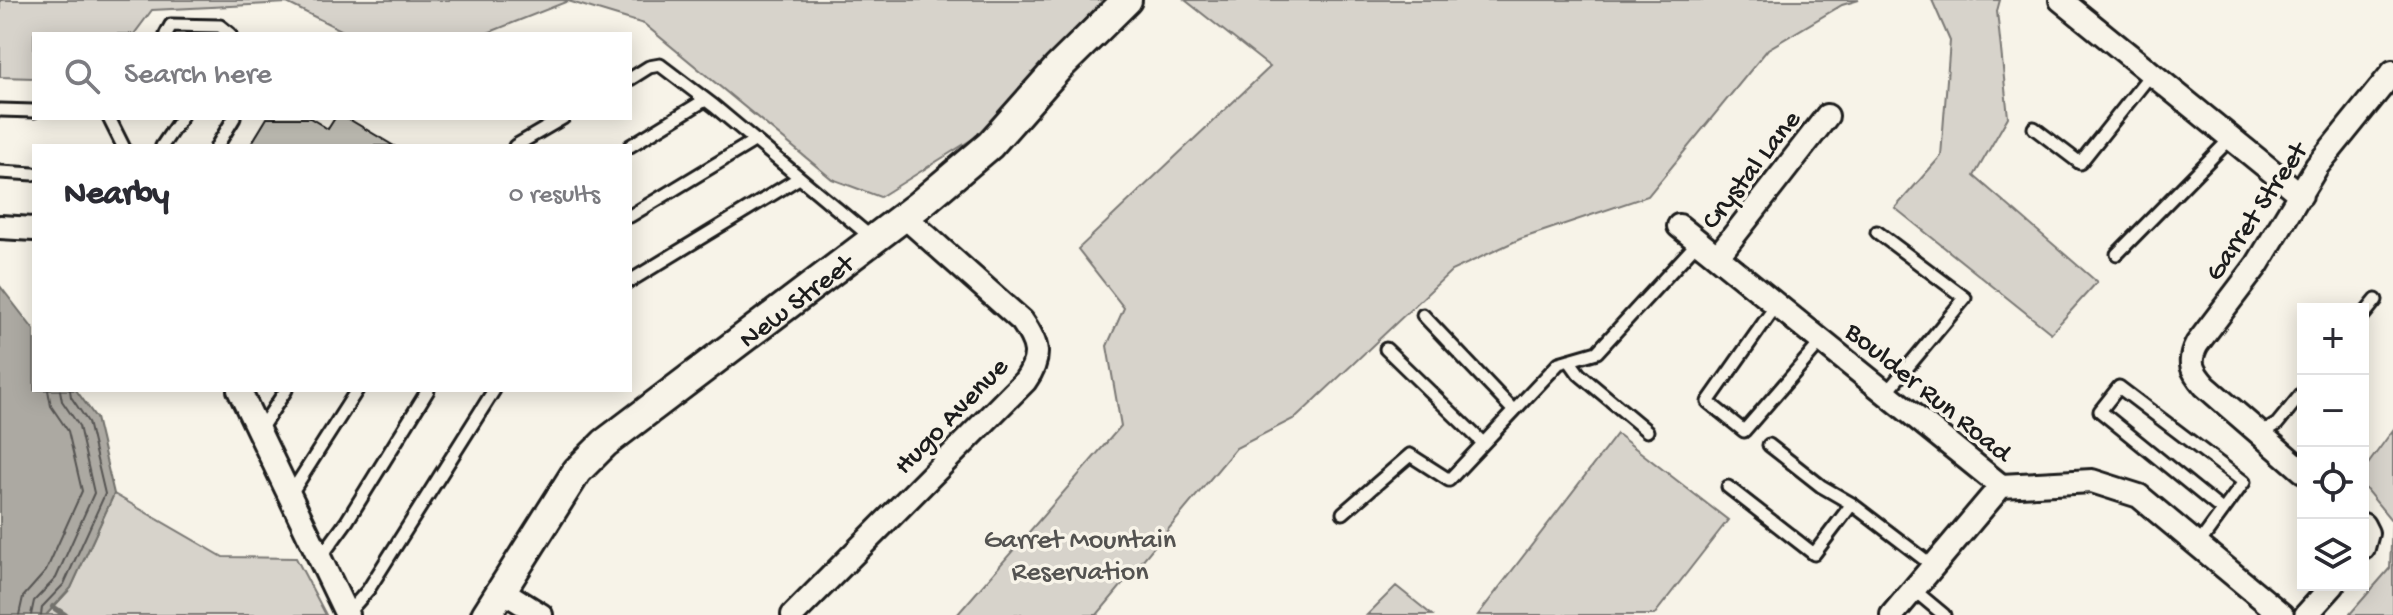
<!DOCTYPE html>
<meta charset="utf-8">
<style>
:root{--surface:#fff;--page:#f7f7f7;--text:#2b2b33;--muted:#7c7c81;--line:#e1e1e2}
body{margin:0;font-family:"Gochi Hand",sans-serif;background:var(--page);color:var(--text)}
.controls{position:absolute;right:24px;bottom:24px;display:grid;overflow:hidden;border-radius:0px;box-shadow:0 4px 20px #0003}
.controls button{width:72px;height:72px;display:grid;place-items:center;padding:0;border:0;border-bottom:2px solid var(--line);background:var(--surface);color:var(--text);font:40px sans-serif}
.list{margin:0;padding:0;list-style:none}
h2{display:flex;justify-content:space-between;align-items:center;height:104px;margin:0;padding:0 32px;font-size:34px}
h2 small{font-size:26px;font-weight:400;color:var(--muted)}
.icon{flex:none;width:44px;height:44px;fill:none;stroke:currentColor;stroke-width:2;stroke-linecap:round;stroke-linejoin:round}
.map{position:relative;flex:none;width:2393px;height:615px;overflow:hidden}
.search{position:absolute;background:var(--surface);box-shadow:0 4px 20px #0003;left:32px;top:32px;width:600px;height:88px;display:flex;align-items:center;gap:20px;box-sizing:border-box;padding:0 28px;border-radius:0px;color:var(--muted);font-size:30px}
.panel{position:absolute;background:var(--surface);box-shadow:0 4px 20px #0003;left:32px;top:144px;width:600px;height:248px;border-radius:0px}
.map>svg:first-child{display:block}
.green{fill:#d7d3cb;stroke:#7a7874;stroke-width:2}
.water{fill:#aca9a2;stroke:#72716c;stroke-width:2}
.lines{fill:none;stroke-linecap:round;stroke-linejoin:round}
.shore{stroke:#565452;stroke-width:2}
.stream{stroke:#72716c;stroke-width:6}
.building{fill:#c0beb5;stroke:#1c1c1c;stroke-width:2}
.service-casing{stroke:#1c1c1c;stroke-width:17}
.minor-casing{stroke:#1c1c1c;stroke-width:28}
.tertiary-casing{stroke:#1c1c1c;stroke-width:34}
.service{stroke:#f7f3e8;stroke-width:11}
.minor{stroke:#f7f3e8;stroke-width:22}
.tertiary{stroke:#f7f3e8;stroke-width:28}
.labels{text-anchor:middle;stroke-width:7;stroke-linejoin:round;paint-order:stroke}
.street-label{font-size:28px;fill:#1c1c1c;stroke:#f7f3e8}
.park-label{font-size:28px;fill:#545351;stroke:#f7f3e8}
</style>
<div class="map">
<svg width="2393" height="615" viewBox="0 0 2393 615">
<rect width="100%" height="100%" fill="#f7f3e8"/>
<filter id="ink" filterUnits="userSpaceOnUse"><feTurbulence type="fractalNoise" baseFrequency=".0125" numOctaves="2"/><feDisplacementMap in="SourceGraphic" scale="16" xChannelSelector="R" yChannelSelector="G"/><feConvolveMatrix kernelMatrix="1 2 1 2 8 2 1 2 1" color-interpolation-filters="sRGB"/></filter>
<g filter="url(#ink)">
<path class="green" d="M0 0H1103L974 138 880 197 832 179 644 24 568 1 485 34H349L287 3 152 10 134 34H34V78L0 77Z
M1185 0H1859L1842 5 1768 49 1648 196 1520 239 1451 271 1297 417 1236 448 1097 615H957L1121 426 1107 346 1124 308 1078 249 1270 67Z
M1932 0H2000L1997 11 2008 117 1974 176 2097 282 2051 333 1895 208 1941 156 1950 41Z
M2393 430V615H2349L2390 568 2392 521 2363 486V471Z
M1617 434 1728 520 1654 615H1478Z
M114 494 223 557 296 558 326 615H46L71 588Z
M1396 586 1432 615H1367Z"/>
<path class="water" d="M0 286 34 330V390H76L96 418 114 494 71 588 46 615H0Z"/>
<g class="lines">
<path class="shore" d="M19 615 23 597 46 571 82 491 68 431 51 406 48 390
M31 615 34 601 56 578 94 493 79 426 62 401 60 390
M41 615 42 607 64 584 105 494 88 422 71 397 70 390"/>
<path class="stream" d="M53 607 65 615"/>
</g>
<path class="building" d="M267 118H310L328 129 335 118H347L394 146H250Z"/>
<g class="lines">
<defs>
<path id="service" d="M166 34 171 25 220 26 230 34
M630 79 649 67 660 65 714 106 872 238
M0 110 34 111
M109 118 123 146
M2034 128 2080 163 2151 74
M162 146 181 118
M217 146 234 118
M515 146 563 118
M630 146 705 100
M0 172 34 174
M630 216 754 141
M1877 232 1965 298 1886 393
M2117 254 2230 139
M630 281 799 178
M1777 304 1708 402 1744 431 1822 341
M1423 315 1514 411
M2363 316 2376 300
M1386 349 1483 443
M1569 360 1579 374 1647 431
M259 431 286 390
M2261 434 2277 424 2303 392
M1769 445 1821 486 1852 504
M1728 487 1814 554 1852 504 1933 566
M290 495 357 390
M1343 513 1410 455 1449 480 1559 363 1597 352 1699 241
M2198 545 2244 482 2119 387 2100 411 2223 511
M320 558 347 521 428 390
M1914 590 1944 615
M347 614 368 590 494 390"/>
<path id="minor" d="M2061 0 2301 195
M1679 226 2001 486 2092 481 2139 496 2282 615
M0 227 34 229
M1718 256 1827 116
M239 390 347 615
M2303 471 2205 386C2192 371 2187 363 2197 344L2257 265 2317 166 2393 72
M2363 525 2367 533 2363 548
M501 590 541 615
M793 615 1025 381C1042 357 1038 344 1022 321L904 216
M1892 615 2001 486
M2306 615 2333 585"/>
<g id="tertiary">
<path id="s1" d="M486 615 577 471 605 443 919 205 990 145 1058 68 1127 0"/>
</g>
</defs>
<use href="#service" class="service-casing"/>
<use href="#minor" class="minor-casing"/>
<use href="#tertiary" class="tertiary-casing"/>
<use href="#service" class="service"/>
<use href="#minor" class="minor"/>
<use href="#tertiary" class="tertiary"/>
</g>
</g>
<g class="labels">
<g class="street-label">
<text transform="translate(1749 168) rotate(-52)" y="10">Crystal Lane</text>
<text transform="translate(2254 210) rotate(-56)" y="10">Garret Street</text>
<text dy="10" stroke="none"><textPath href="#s1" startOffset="448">New Street</textPath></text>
<text transform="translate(1930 390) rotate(39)" y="10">Boulder Run Road</text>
<text transform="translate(949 414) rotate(-46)" y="10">Hugo Avenue</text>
</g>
<g class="park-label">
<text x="1080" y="547">Garret Mountain<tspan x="1080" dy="32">Reservation</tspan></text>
</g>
</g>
</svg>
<div class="controls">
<button>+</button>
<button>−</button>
<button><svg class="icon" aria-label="locate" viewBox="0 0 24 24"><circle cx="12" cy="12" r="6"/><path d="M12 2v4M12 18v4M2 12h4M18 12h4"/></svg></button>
<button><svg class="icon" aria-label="layers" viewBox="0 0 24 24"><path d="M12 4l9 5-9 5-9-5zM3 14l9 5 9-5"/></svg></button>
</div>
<div class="search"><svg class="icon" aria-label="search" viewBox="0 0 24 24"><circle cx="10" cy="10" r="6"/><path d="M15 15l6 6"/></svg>Search here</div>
<section class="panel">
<h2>Nearby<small>0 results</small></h2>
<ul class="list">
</ul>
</section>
</div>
